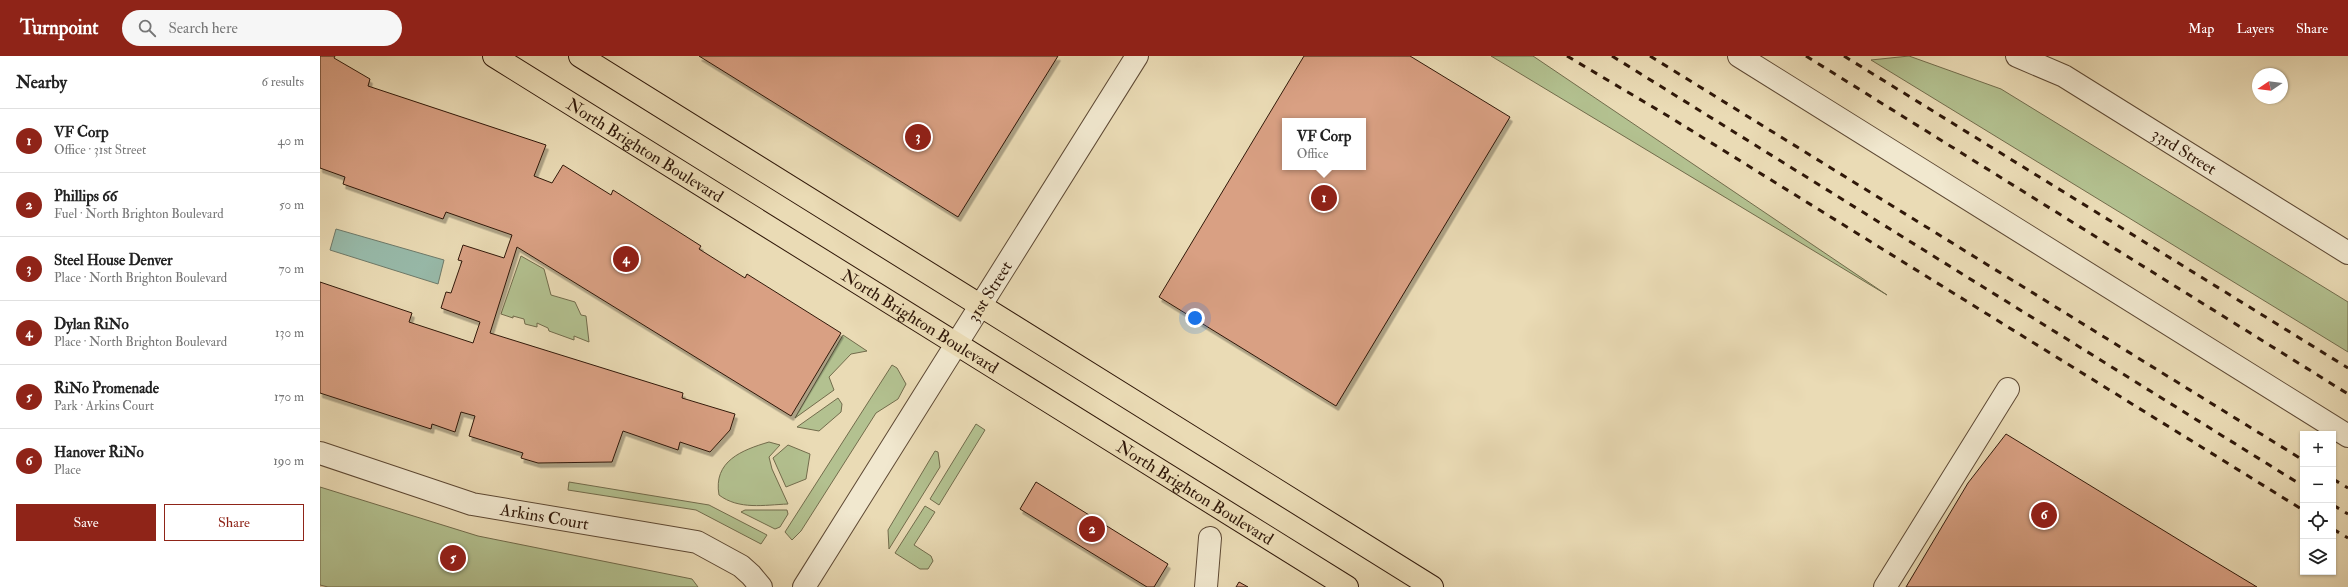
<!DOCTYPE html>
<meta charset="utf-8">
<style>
:root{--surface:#fff;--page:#f6f6f6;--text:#222;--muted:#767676;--line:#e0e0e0;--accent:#8f2418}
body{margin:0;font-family:"IM FELL Double Pica",serif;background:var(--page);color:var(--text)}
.controls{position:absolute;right:12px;bottom:12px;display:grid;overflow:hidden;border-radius:0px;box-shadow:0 1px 3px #0004}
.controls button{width:36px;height:36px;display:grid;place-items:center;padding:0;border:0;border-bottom:1px solid var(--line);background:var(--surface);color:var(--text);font:20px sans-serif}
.compass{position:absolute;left:1932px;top:12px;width:36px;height:36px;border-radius:50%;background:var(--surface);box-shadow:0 1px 3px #0004;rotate:257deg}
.you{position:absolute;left:875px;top:262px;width:14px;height:14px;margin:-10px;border:3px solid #fff;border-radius:50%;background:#1a73e8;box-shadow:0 0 0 6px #1a73e833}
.badge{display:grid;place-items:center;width:26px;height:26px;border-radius:50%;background:var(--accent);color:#fff;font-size:13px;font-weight:700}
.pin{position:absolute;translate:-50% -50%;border:2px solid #fff;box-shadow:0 1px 4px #0006}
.popup{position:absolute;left:962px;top:62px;width:84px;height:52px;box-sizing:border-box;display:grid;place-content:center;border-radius:0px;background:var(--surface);filter:drop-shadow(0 1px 3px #0005);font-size:13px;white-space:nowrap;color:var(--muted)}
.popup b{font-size:15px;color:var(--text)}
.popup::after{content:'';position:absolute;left:50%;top:100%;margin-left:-8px;border:8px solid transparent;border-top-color:var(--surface)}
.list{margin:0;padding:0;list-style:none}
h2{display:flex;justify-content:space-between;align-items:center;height:52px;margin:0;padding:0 16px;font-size:17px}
h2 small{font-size:13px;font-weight:400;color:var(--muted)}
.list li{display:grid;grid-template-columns:26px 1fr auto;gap:12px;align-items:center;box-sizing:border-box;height:64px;padding:0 16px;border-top:1px solid var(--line)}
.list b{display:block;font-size:15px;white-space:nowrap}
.list p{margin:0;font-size:13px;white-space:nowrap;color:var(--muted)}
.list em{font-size:13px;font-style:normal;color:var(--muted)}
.actions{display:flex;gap:8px;padding:12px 16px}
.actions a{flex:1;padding:9px 0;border:1px solid var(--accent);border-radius:0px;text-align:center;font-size:14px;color:var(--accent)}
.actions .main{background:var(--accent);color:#fff}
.icon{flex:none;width:22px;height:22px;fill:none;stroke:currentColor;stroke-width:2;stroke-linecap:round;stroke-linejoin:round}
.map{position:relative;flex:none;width:2028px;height:531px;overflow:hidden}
header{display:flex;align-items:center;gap:24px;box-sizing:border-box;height:56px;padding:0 20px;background:var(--accent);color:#fff}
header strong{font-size:19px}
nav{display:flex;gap:22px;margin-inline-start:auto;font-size:14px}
.search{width:280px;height:36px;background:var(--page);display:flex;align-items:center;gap:10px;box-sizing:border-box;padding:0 14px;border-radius:22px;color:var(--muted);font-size:15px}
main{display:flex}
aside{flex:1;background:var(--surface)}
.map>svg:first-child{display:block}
.green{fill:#b3c190;stroke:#726c4c}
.water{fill:#98bbab;stroke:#6e7a6a}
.building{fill:#d9a083;stroke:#301809;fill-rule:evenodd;filter:url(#shadow)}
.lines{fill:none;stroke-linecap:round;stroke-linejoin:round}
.minor-casing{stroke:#5e4934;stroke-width:24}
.major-casing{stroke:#301809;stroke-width:24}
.minor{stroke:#f1e8cf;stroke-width:22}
.major{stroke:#eadbb5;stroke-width:22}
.rail{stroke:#301809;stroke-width:3;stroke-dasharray:7 7;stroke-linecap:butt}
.labels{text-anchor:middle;stroke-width:4;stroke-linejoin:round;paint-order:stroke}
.street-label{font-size:17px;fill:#301809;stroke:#f1e8cf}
</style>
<header>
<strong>Turnpoint</strong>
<div class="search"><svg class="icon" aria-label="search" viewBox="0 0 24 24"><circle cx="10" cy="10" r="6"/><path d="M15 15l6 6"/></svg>Search here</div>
<nav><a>Map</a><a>Layers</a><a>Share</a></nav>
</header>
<main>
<aside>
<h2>Nearby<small>6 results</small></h2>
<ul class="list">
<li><span class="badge">1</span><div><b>VF Corp</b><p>Office · 31st Street</p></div><em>40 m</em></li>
<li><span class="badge">2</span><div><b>Phillips 66</b><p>Fuel · North Brighton Boulevard</p></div><em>50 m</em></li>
<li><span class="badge">3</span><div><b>Steel House Denver</b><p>Place · North Brighton Boulevard</p></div><em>70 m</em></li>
<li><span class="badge">4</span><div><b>Dylan RiNo</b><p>Place · North Brighton Boulevard</p></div><em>130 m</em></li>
<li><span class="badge">5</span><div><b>RiNo Promenade</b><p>Park · Arkins Court</p></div><em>170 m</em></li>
<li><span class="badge">6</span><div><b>Hanover RiNo</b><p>Place</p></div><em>190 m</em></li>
</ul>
<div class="actions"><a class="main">Save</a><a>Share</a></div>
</aside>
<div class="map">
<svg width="2028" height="531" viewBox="0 0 2028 531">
<defs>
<filter id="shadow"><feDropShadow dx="2.5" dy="4.5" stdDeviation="0" flood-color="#0004"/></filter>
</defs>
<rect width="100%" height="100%" fill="#eadbb5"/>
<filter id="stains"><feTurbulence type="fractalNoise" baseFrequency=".005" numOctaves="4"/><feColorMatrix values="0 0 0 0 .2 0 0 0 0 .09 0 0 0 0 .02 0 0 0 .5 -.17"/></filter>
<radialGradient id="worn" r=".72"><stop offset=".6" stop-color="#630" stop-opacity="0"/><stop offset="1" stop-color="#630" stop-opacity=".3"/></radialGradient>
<path class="green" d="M1171 0H1213L1567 239Z
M1589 0 1681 33 2028 246V296L1551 4Z
M201 200 224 213 231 239 255 246 261 259 266 260 269 286 254 280V284L229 275 228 272 217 267V271L205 268 204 263 193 260V262L181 258Z
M523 279 547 295 531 298 509 321 514 334 475 362Z
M572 309 577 312 586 328 578 343 556 357 481 475 472 484 465 476Z
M518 342 522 348 521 356 499 375 477 371Z
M656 368 665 374 619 449 610 443Z
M449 386 460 389 449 401 452 413 468 448C444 449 419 454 399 439 393 405 422 394 449 386Z
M468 389 490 398 486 423 466 431 453 402Z
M615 395 618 396 620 411 569 493 568 474Z
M249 426 389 449 447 479 441 488 376 454 248 434Z
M0 431 158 480 372 523 378 531H8L0 529Z
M605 450 615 456 594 489 611 500 613 505 608 513H600L575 497Z
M425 454H467L468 458 460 471 455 473 421 456Z"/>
<path class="water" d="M16 173 124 204 118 228 10 194Z"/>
<path class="building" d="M0 0H15L14 2 50 23 48 30 226 89 214 120 232 127 243 109 291 139 293 134 381 190 379 193 425 222 427 218 521 277 471 360 197 191 170 277 363 337 362 342 415 358 410 374 390 396 360 386 358 394 303 375 292 406 218 407 201 402 203 397 149 380 155 360 141 356 135 376 112 368 111 373 0 337V226L92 257 89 266 153 287 160 266 121 252 126 236 131 237 142 205 138 204 143 189 184 202 192 179 126 156 123 163 23 128 25 121 0 112Z
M379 0H738L638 161Z
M984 0H1090L1190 61 1016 350 839 241ZM965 65H1043V111H965Z
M1686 378 1869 490 1937 531H1586L1648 427Z
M716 426 848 508 834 531H827L700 453Z
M919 526 928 531H916Z"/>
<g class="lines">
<defs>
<g id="minor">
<path d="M1419 0 2028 380"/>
<path id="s1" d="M1697 0 1744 20 2028 197"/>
<path id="s2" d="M0 397 152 448 377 486 421 510 431 519 441 531"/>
<path id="s3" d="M484 531 817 0"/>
<path d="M886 531 890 482"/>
<path d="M1565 531 1688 333"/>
</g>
<g id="major">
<path id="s4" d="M174 0 1027 531"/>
<path d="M260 0 1112 531"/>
</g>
</defs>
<use href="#minor" class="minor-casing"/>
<use href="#major" class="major-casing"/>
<use href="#minor" class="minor"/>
<use href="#major" class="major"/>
<path class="rail" d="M1247 0 1348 60 1983 454
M1292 0 1983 430
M1330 0 1983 404
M1486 0 2028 338
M1524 0 2028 312
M2013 423 2028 432
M2013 449 2028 458
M2013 473 2028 482"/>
</g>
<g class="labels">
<g class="street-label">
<text dy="6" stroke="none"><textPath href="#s4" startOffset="178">North Brighton Boulevard</textPath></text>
<text dy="6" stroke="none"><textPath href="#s1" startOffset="193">33rd Street</textPath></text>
<text dy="6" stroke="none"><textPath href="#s3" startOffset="349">31st Street</textPath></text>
<text dy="6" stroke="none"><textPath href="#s4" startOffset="502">North Brighton Boulevard</textPath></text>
<text dy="6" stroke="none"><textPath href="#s4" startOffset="826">North Brighton Boulevard</textPath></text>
<text dy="6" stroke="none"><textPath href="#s2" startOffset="234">Arkins Court</textPath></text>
</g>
</g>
<rect width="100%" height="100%" filter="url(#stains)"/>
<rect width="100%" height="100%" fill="url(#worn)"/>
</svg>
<div class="controls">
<button>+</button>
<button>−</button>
<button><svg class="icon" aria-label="locate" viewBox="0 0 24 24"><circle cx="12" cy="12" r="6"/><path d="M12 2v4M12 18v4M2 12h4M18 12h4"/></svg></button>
<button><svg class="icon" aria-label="layers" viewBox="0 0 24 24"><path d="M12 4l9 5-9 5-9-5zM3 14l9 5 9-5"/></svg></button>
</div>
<svg class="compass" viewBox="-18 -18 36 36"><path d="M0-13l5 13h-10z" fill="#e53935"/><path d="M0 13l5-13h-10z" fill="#767676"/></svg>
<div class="you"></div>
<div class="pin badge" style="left:1004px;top:142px">1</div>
<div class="popup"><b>VF Corp</b>Office</div>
<div class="pin badge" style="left:772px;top:473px">2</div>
<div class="pin badge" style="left:598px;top:81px">3</div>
<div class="pin badge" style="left:306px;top:203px">4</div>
<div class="pin badge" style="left:133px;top:502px">5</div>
<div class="pin badge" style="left:1724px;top:459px">6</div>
</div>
</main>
